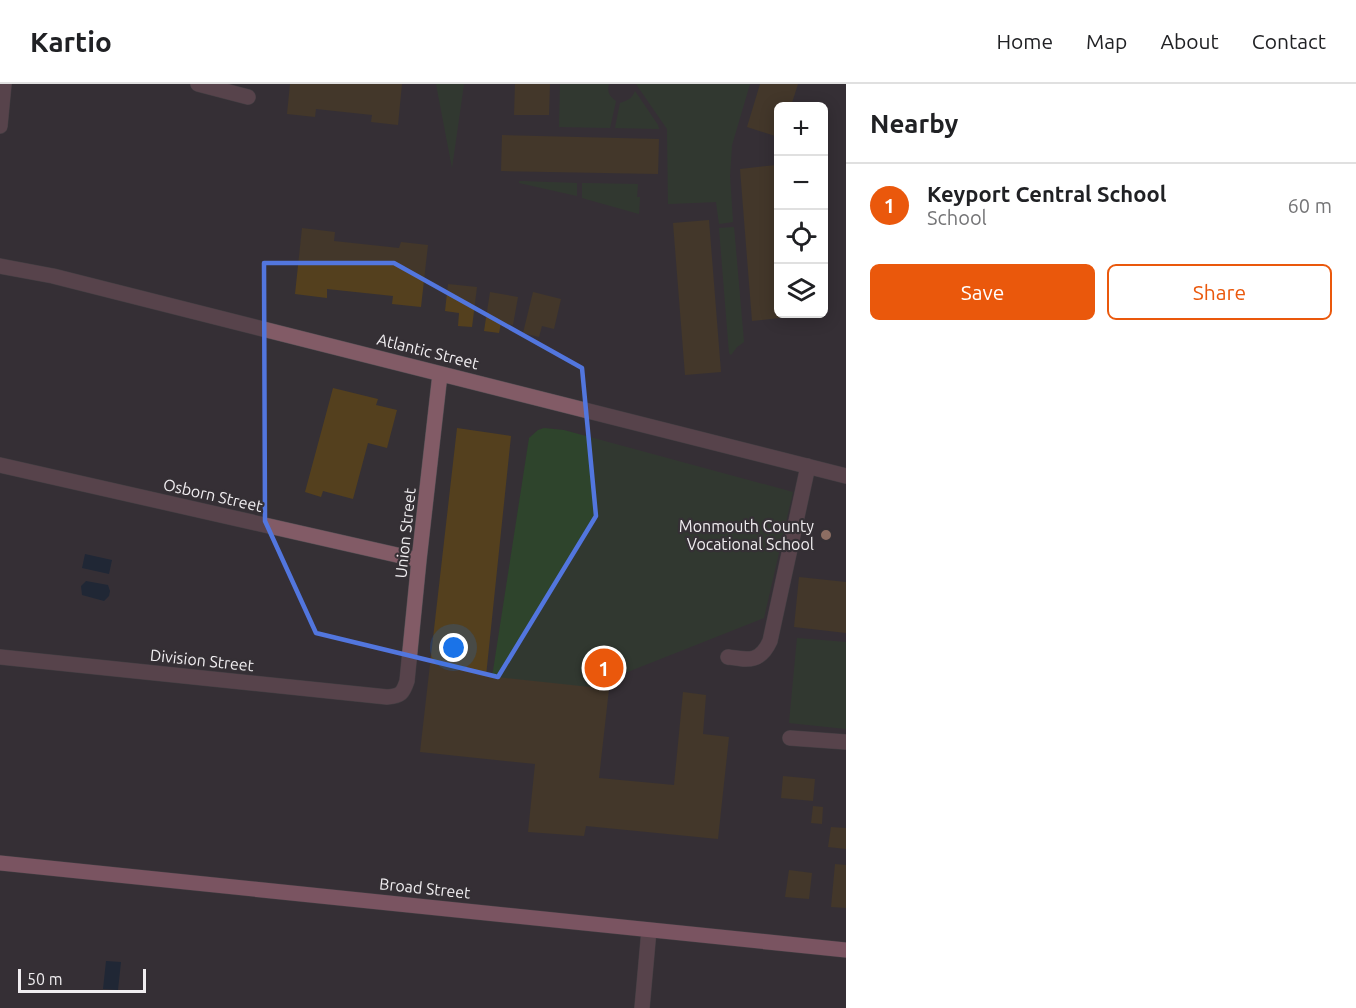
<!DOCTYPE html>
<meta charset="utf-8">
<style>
:root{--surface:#fff;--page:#f2f2f2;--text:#202124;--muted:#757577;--line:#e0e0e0;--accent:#ea580c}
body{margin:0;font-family:Ubuntu,sans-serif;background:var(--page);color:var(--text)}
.controls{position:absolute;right:18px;top:18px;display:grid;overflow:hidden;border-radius:9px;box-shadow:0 3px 15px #0003}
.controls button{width:54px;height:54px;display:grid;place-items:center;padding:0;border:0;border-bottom:2px solid var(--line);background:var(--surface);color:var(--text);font:30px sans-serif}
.scale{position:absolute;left:18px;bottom:15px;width:128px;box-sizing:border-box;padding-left:6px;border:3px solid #f0edf0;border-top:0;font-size:16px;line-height:21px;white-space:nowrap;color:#f0edf0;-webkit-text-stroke:4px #353035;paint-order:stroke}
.you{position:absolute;left:454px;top:564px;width:21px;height:21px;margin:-15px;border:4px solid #fff;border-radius:50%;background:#1a73e8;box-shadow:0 0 0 9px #1a73e833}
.badge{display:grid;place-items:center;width:39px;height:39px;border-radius:50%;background:var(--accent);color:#fff;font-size:20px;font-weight:700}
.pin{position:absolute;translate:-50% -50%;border:3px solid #fff;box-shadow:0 2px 6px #0006}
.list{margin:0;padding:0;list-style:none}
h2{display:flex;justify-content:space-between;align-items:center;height:78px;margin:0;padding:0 24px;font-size:26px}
h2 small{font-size:20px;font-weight:400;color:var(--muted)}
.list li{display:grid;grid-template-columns:39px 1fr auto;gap:18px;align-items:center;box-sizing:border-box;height:84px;padding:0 24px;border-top:2px solid var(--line)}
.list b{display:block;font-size:22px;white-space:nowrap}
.list p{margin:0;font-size:20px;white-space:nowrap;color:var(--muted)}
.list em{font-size:20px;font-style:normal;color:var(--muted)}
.actions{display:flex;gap:12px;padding:18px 24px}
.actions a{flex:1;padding:14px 0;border:2px solid var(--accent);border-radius:9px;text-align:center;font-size:21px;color:var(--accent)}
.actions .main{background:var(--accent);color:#fff}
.icon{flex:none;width:33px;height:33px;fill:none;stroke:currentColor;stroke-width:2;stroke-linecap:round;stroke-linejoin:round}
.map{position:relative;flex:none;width:846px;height:924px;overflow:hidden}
header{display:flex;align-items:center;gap:36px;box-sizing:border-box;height:84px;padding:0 30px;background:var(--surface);border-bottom:2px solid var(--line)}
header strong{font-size:28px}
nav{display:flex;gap:33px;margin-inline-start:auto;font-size:21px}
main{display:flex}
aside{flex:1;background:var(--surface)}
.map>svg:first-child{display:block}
.green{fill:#2e442c}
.water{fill:#071d37}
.building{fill:#54401e}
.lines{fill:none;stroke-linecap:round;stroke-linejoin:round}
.minor-casing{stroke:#534e53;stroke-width:16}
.major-casing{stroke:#534e53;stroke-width:16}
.minor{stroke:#825b66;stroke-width:15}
.major{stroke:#cf8198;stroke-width:15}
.marked{fill:none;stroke:#5276de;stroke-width:4.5;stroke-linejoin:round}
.education-dot{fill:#8d6e63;stroke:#353035;stroke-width:2}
.labels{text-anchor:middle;stroke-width:4.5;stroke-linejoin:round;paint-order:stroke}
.street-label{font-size:16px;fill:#f0edf0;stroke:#353035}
.poi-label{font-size:16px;fill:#f0edf0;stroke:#353035;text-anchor:end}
</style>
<header>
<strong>Kartio</strong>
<nav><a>Home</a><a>Map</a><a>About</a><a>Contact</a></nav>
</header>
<main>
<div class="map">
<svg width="846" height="924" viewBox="0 0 846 924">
<rect width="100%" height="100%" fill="#353035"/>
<path class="green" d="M436 0H464L452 84Z
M560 0H609C607 8 609 12 616 17L610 44 559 43Z
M636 0H750L732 61 730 92 733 138 719 140 716 118 668 120 667 45Z
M635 7 658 41 659 45 615 44 620 19C628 16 632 15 635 7Z
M519 97 577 99V112L519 99Z
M582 99 638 100 637 113H640L639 130 582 114Z
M734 143 744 258 737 263 731 271 729 269 719 144Z
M544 344 564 346 793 408 764 534 625 589 594 604 492 593 529 354 538 346Z
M797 554 846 558V645L789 639Z"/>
<path class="water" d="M85 470 112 476 109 490 82 484Z
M86 497 108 501 110 507 109 512 104 517 82 511 81 502Z
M106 877 121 878 118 906 103 905Z"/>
<path class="building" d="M290 0H402L398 41 371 38 372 31 316 25 315 33 287 30Z
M515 0H550L549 31H514Z
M760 0H798L791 22H778V53L747 43Z
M502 51 659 55 658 90 501 87Z
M776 81 778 117V230H787L788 233 752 237 740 85Z
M709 136 721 288 685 291 673 139Z
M302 144 335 148 334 157 399 164 401 158 428 161 421 223 392 220 393 212 327 205V214L295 210Z
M448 200 477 203 472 243 458 242 459 229 445 227Z
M490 208 518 213 513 241 501 239 499 249 484 247Z
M533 208 561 215 554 245 542 242 539 253 523 249Z
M333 304 378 315 376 321 397 326 387 364 368 359 353 415 323 407 321 413 305 408Z
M457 344 511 352 486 592 609 605 599 694 674 701 683 608 706 611 703 650 729 653 718 755 586 742 584 752 528 748 535 680 420 668Z
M799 493 846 498V549L794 543Z
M783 692 815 695 813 717 781 714Z
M813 722 823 723 822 740 811 739Z
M831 743 846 744V765L828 763Z
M835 780 846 781V824L831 823Z
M789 786 812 789 809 815 785 813Z"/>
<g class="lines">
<defs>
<path id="minor" d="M198 0 248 13
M0 42 4 0
M0 182 53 192 846 392
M0 381 419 476
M0 573 387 613C401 612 403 609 407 597L419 476 440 290
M728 573C748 576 760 579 770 557L808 382
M790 654 846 658
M642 924 649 846"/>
<path id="major" d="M0 779 846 866"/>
</defs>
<use href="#minor" class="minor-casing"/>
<use href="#major" class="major-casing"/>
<use href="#minor" class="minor"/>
<use href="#major" class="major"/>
</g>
<path d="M0 0H846V924H0ZM264 179H394L582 284 596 432 498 593 316 549 265 437Z" fill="#353035" fill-opacity=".55" fill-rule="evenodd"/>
<path class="marked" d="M264 179H394L582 284 596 432 498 593 316 549 265 437Z"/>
<circle class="education-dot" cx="826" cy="451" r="6"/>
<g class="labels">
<g class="street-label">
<text transform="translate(428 267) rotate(14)" y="6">Atlantic Street</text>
<text transform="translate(213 411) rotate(13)" y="6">Osborn Street</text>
<text transform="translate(405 449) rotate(-84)" y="6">Union Street</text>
<text transform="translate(202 576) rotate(6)" y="6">Division Street</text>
<text transform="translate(425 804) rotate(6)" y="6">Broad Street</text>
</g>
<g class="poi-label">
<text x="814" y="448">Monmouth County<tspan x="814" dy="18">Vocational School</tspan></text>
</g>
</g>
</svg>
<div class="controls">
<button>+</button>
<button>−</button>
<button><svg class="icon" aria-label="locate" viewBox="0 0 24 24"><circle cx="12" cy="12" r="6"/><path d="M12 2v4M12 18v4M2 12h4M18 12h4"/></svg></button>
<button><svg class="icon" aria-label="layers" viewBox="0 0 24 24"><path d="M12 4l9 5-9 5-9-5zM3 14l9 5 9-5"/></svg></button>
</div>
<div class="scale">50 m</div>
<div class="you"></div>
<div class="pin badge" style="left:604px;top:584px">1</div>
</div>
<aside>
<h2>Nearby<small></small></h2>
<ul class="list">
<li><span class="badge">1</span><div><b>Keyport Central School</b><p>School</p></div><em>60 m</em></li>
</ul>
<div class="actions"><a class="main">Save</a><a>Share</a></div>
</aside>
</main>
